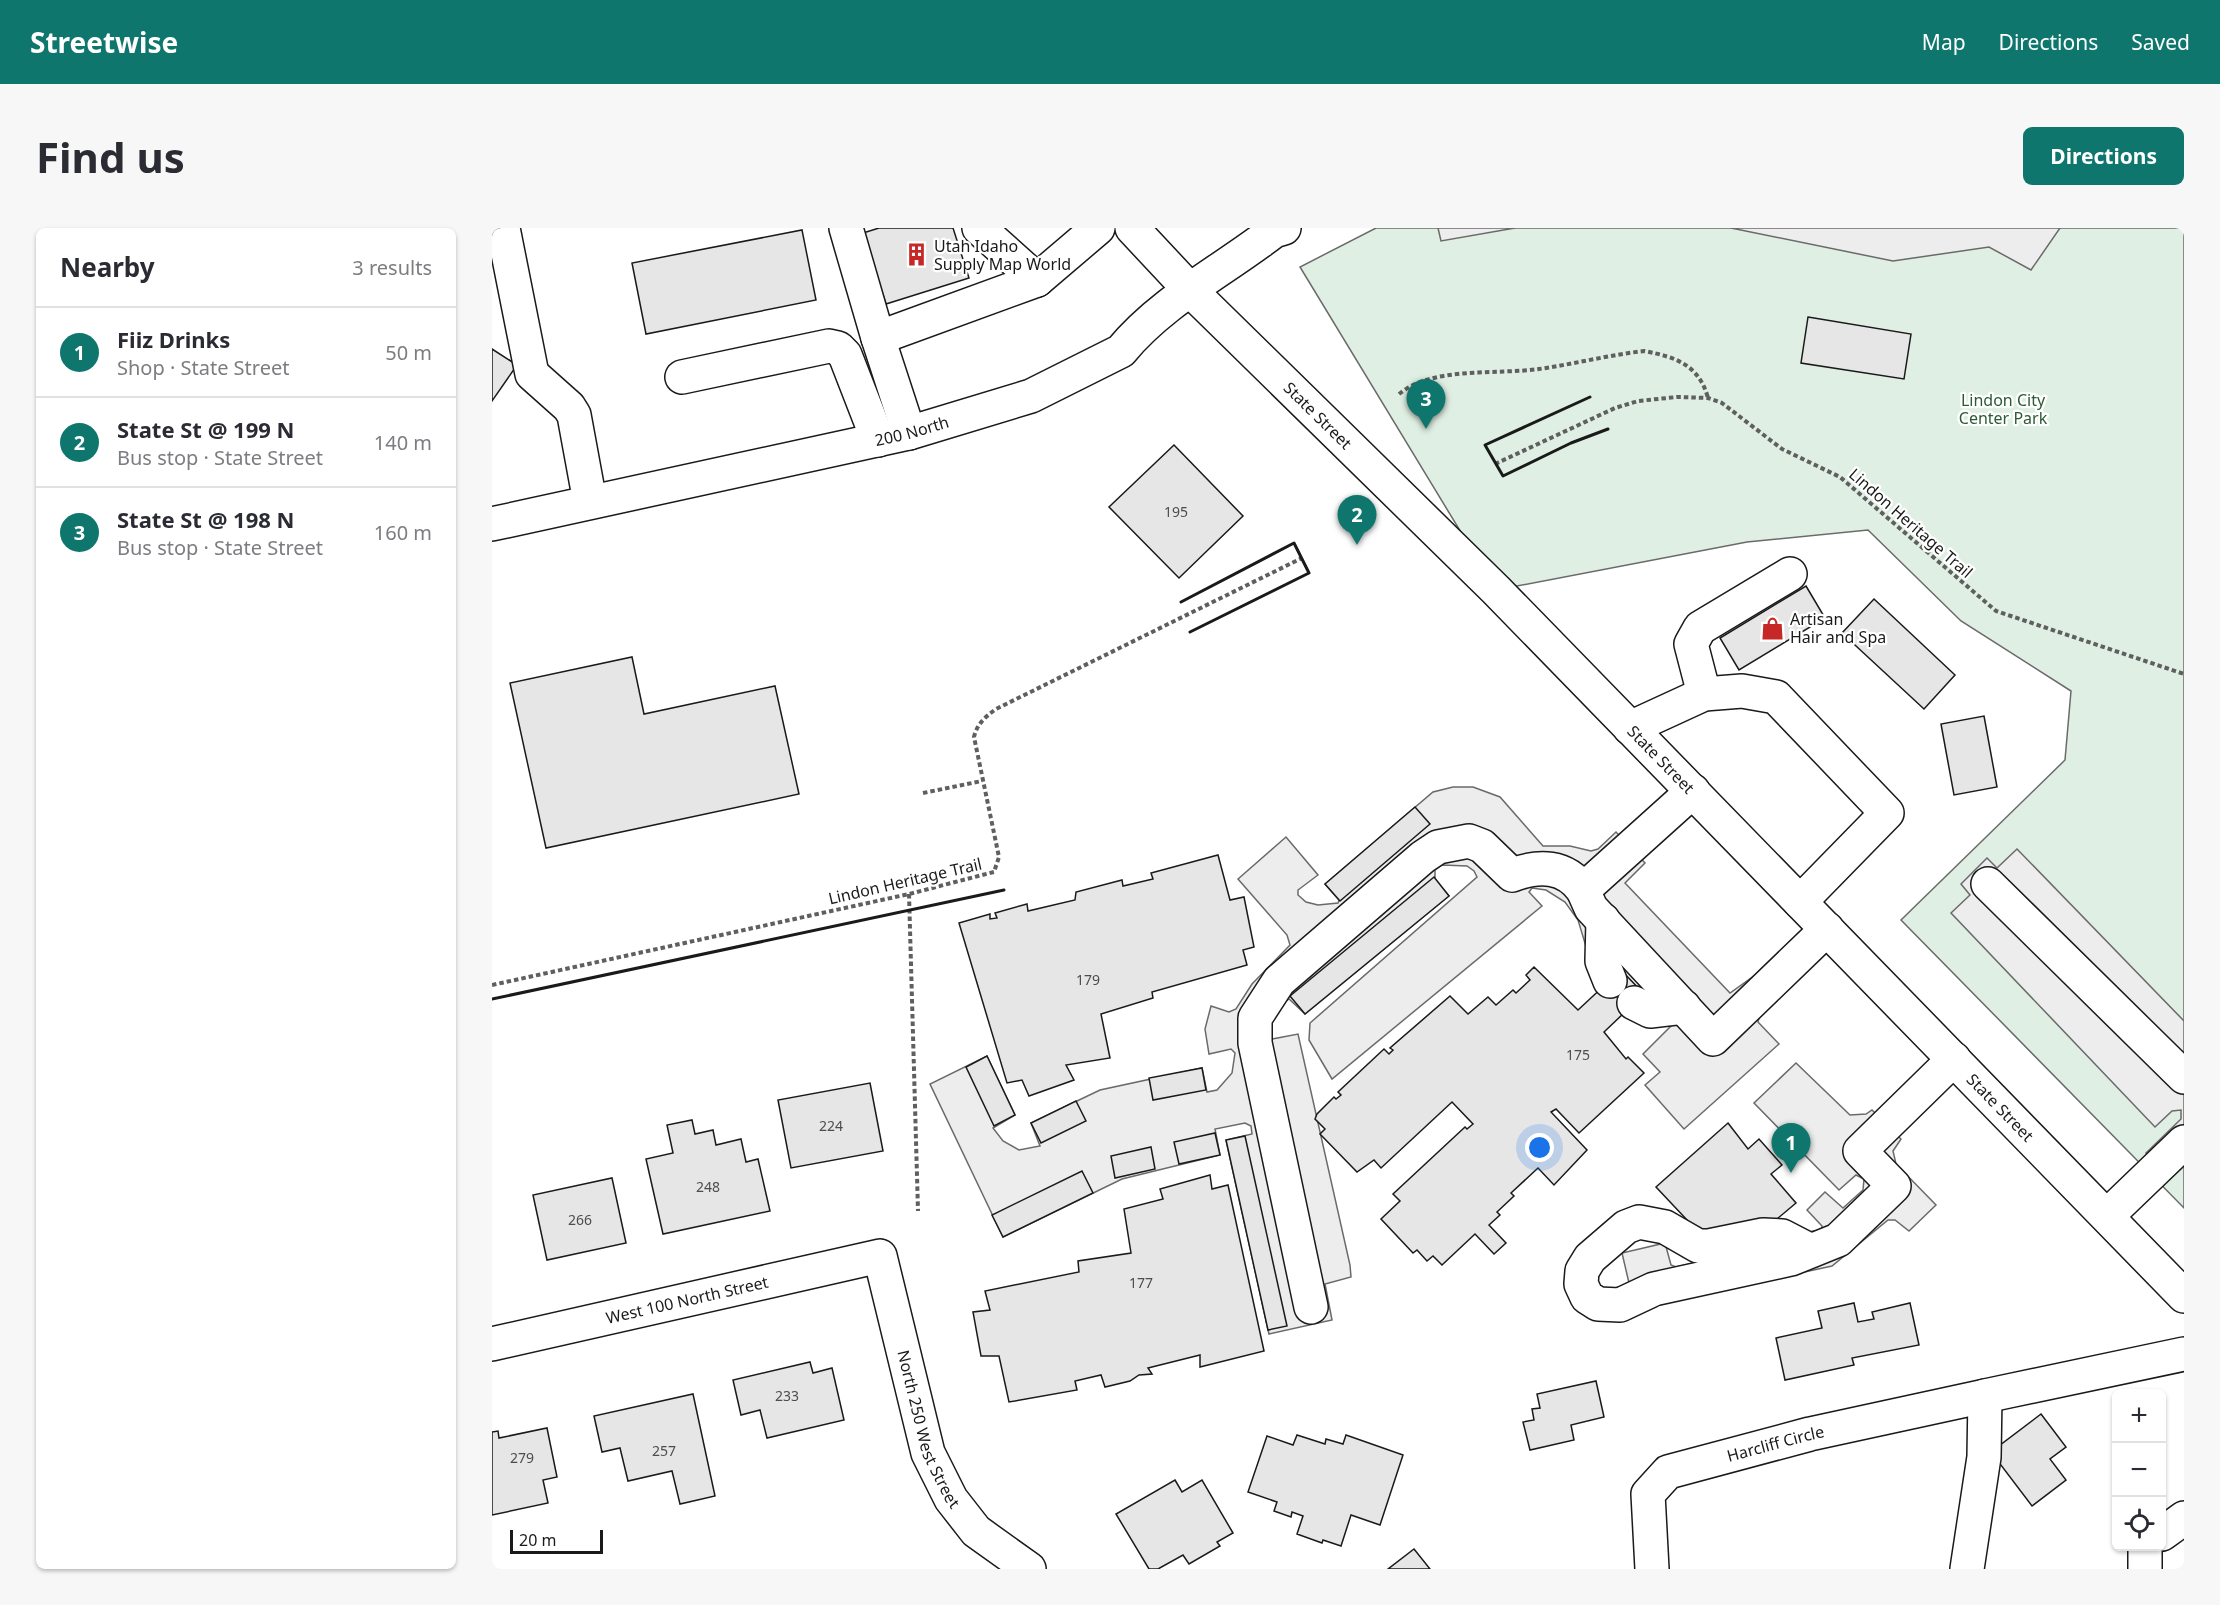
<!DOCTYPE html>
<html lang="en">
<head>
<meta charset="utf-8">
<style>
  :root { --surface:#fff; --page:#f7f7f7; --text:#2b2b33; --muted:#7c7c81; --line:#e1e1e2; --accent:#0f766e }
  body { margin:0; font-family:"Noto Sans",sans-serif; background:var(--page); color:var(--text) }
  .controls { position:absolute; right:18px; bottom:18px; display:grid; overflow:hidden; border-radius:9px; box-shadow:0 2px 4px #0004 }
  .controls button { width:54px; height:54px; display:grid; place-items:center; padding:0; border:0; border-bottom:2px solid var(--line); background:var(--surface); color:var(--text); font:30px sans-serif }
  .scale { position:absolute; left:18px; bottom:15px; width:93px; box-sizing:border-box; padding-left:6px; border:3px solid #1a1a1a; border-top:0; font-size:16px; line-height:21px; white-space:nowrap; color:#1a1a1a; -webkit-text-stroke:4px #fff; paint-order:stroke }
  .you { position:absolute; left:1048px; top:920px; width:21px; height:21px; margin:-15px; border:4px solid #fff; border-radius:50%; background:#1a73e8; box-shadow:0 0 0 9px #1a73e833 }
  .badge { display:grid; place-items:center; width:39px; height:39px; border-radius:50%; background:var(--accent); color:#fff; font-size:20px; font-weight:700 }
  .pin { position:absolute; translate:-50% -50px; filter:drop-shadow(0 2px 3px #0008) }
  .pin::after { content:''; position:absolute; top:32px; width:21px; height:18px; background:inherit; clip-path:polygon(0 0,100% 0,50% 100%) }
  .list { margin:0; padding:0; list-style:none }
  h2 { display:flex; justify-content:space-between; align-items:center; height:78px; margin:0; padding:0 24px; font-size:26px }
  h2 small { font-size:20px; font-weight:400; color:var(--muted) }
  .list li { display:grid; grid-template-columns:39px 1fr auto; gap:18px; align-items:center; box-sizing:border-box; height:90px; padding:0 24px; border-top:2px solid var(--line) }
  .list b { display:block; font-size:22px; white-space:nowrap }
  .list p { margin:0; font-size:20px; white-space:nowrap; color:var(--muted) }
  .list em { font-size:20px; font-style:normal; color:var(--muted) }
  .icon { flex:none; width:33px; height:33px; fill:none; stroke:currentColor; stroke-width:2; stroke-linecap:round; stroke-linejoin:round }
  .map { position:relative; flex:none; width:1692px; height:1341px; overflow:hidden; border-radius:9px }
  header { display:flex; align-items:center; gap:36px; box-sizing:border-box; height:84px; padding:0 30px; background:var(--accent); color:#fff }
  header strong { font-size:28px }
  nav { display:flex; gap:33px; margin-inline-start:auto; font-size:21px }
  .intro { display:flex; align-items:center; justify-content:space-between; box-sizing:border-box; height:144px; padding:0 36px }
  h1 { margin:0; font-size:42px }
  .button { padding:15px 27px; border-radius:9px; background:var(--accent); color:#fff; font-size:21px; font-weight:700 }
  main { display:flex; gap:36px; padding:0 36px }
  aside { flex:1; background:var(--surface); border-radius:9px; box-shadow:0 2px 4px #0004 }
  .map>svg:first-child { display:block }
  .green { fill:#e0efe3; stroke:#6a6a6a; stroke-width:1.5 }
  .parking { fill:#ededed; stroke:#6a6a6a; stroke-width:1.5 }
  .building { fill:#e6e6e6; stroke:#1a1a1a; stroke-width:1.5 }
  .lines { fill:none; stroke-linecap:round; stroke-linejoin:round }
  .minor-casing { stroke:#1a1a1a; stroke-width:36 }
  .major-casing { stroke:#1a1a1a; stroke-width:36 }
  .path { stroke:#5f5f5f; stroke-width:4; stroke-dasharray:4.5 3; stroke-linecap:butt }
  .minor { stroke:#fff; stroke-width:33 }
  .major { stroke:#fff; stroke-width:33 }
  .wall { stroke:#1a1a1a; stroke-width:3 }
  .labels { text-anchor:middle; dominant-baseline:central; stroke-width:4.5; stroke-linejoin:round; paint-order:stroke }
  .number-label { font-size:14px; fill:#4d4d4d }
  .poi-label { font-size:16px; fill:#1a1a1a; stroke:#fff; text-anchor:start }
  .park-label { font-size:16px; fill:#2b5a34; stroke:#fff }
  .street-label { font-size:16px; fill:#1a1a1a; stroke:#fff }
</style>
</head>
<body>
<header>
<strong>Streetwise</strong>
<nav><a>Map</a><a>Directions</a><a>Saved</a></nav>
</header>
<div class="intro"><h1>Find us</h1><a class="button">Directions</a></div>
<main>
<aside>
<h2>Nearby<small>3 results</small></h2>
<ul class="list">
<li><span class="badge">1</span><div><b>Fiiz Drinks</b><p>Shop · State Street</p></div><em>50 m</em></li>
<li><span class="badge">2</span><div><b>State St @ 199 N</b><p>Bus stop · State Street</p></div><em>140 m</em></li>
<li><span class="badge">3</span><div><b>State St @ 198 N</b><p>Bus stop · State Street</p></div><em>160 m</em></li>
</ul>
</aside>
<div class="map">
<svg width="1692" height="1341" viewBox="0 0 1692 1341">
  <rect width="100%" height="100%" fill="#fff"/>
  <polygon class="green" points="884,0 1692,0 1692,980 1409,692 1573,532 1579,463 1469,393 1376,302 1255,314 1004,362 808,39"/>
  <g class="parking">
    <polygon points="946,0 1023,0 949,13"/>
    <polygon points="1239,0 1568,0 1539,42 1497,19 1401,33"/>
    <polygon points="961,559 981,559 1008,569 1051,618 1078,618 1099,623 1106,621 1124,604 1153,635 1133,655 1238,765 1262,748 1285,773 1267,790 1266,794 1287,816 1192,901 1153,857 1168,844 1151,826 1180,797 1130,743 1096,725 1086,692 1073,674 1054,662 1040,660 1037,664 1050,678 840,851 817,812 818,795 985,649 982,643 975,638 950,637 943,642 943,652 957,668 813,786 797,771 790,776 779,791 780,811 806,806 858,1037 859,1049 833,1056 840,1092 777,1106 734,912 760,906 759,898 753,895 723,901 728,927 630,951 511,1009 438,856 495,828 523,887 501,900 511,913 527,922 548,918 539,895 608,862 710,840 715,864 725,862 740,845 743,825 739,821 717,826 713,801 719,778 737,784 744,781 760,756 798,717 795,707 746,651 794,609 826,647 806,662 806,667 814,674 826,677 846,675 847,672 833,656 941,564"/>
    <polygon points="1525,621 1692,793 1692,938 1678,951 1654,925 1689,891 1689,882 1680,883 1663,899 1459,685 1478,667 1469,656 1495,630 1505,640"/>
    <polygon points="1304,835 1358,887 1374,886 1380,882 1409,911 1401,923 1404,936 1444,977 1417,1003 1403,992 1396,992 1340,1038 1130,1084 1137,1055 1130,1025 1173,1015 1179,1037 1184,1039 1275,1019 1321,1003 1330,1003 1330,998 1315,982 1333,964 1351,980 1371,962 1372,951 1364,947 1347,962 1262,875"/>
  </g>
  <g class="building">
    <polygon points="387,0 461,0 477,50 394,76 371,5"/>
    <polygon points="310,2 324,72 154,106 140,35"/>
    <polygon points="1316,89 1419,106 1412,151 1309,135"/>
    <polygon points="0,121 25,137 0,173"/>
    <polygon points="682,217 751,288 687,350 617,279"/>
    <polygon points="1314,358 1333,390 1247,442 1228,410"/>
    <polygon points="1382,371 1463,447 1432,481 1350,405"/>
    <polygon points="140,429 152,486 283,458 307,566 54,620 18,455"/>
    <polygon points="1492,488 1505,559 1462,567 1449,496"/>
    <polygon points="923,579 938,596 848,673 833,656"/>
    <polygon points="726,627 738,672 752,669 762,719 751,722 755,737 660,764 661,770 609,786 618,830 574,837 582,852 537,868 530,852 515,855 467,695 498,686 498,691 505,690 503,685 535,676 536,683 583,672 584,664 630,652 631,658 661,651 659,645"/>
    <polygon points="942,649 957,668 813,786 798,768"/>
    <polygon points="1042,739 1086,782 1129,742 1152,766 1112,804 1134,831 1136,829 1152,845 1087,905 1064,881 1059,884 1095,922 1062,957 1046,940 1019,965 1022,968 1005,984 1008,987 997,997 1014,1015 1002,1026 983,1006 950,1037 941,1028 935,1033 925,1022 921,1025 889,991 908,973 901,966 973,899 975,901 981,896 960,874 889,940 882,932 865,944 828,906 833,901 823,891 825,886 842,869 844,871 849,867 846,864 892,821 897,826 901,822 898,820 958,768 976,786 996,769 1004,777 1021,762 1024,765 1038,752 1034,747"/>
    <polygon points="495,828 523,887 502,898 474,839"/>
    <polygon points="710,840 714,862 661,872 657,850"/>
    <polygon points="378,855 391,923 299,940 286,872"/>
    <polygon points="584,873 594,893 549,915 539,895"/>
    <polygon points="200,892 203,906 221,902 224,917 249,911 254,934 266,931 278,983 171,1006 154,931 181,925 175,897"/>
    <polygon points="1236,895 1256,921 1267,911 1290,937 1279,946 1304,975 1279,996 1212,1010 1164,959"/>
    <polygon points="723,905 728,927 687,936 682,914"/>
    <polygon points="753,908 795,1098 776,1102 734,912"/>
    <polygon points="659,919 663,941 623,950 619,928"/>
    <polygon points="590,943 601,965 511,1009 500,987"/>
    <polygon points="718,947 720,961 736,957 772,1123 708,1139 708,1127 656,1140 660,1146 647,1147 638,1153 613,1159 609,1147 583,1153 585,1162 517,1174 507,1128 489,1128 481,1084 498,1082 493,1063 587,1044 586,1033 639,1025 632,981 671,971 668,961"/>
    <polygon points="120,950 134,1015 55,1032 41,967"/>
    <polygon points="1362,1075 1366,1094 1382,1091 1380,1084 1418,1075 1427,1117 1360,1130 1362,1137 1293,1152 1284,1110 1330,1100 1326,1083"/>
    <polygon points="318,1134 321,1145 340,1140 352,1192 275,1210 268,1182 249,1187 241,1152"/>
    <polygon points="1104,1153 1112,1189 1079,1197 1082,1212 1038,1222 1031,1194 1042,1192 1040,1181 1048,1180 1045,1166"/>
    <polygon points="201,1166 223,1268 188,1276 180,1243 136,1253 128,1220 110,1224 102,1188"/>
    <polygon points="1549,1186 1574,1219 1558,1231 1574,1252 1540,1278 1499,1224"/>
    <polygon points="55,1200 65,1249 51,1252 56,1275 0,1287 0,1204 6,1203 7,1210"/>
    <polygon points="805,1207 833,1216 834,1211 851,1216 854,1207 911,1227 888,1297 859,1287 849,1318 831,1312 830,1315 805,1306 811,1288 800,1284 799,1289 782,1283 785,1274 756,1264 775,1208 801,1217"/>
    <polygon points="683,1252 690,1264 710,1252 741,1305 725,1314 728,1318 697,1336 691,1327 666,1341 657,1341 624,1286"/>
    <polygon points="922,1321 938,1341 896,1341"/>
  </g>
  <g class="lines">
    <defs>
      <g id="minor">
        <polyline points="11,0 40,146 77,179 82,187 98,274"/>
        <polyline points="354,0 386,110 545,52 606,0"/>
        <polyline points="487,0 545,52"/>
        <polyline points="386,110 417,205"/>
        <polyline points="190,149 337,118 346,120 353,127 386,212"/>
        <path id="s1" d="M0,296L417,205L539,168L629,123C670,73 732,42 782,3L792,0"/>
        <polyline points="1212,466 1199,416 1208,400 1298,346"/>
        <polyline points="1138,500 1212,466 1250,463 1284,469 1395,585 1308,674"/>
        <polyline points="1496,656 1692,849"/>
        <polyline points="1091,662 1099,680 1221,811 1335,701"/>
        <polyline points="1111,692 1110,733 1118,753"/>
        <polyline points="1142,775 1158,783 1192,779"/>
        <polyline points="1615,988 1692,914"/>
        <polyline points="1319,1023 1290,1008 1271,1007 1217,1018 1206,1018 1173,999 1147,994 1134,999 1098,1030 1090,1043 1089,1056 1095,1069 1106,1076 1128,1077 1162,1061 1299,1031 1346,1012 1402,958 1368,923 1462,831"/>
        <path d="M819,1079L763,815V790L787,753L931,629L946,619L977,613L990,618L1020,647C1047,637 1073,637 1091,662L1201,563"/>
        <path id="s2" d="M0,1116L388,1028L436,1225L459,1271L484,1303L537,1341"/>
        <polyline points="1493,1168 1692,1126"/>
        <polyline points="1670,1306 1692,1290"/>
        <polyline points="1653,1318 1653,1341"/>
        <path id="s3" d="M1160,1341L1156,1266L1176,1244L1318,1206L1493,1168L1492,1229L1475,1341"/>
      </g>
      <g id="major">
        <path id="s4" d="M640,0L698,62L1004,362L1692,1068"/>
      </g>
    </defs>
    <use href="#minor" class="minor-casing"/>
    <use href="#major" class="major-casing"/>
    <g class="path">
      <path d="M907,166C941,138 1004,147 1047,141C1082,136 1117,127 1152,123C1184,129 1207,137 1216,170"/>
      <polyline points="1003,236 1123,180 1146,173 1185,169 1216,170 1230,175 1290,221 1348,249 1504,383 1692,446"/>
      <polyline points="431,565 490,553"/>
      <polyline points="417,666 426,983"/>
      <path d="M0,757L417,666L502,644L507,629L482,509C485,496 493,489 504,481L810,330"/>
    </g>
    <use href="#minor" class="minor"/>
    <use href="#major" class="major"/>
    <g class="wall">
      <polyline points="1098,169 993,217 1011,248 1079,215 1116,201"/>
      <polyline points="689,374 802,315 817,345 698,404"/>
      <polyline points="0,771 512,662"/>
    </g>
  </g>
  <defs>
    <symbol id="building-bare" viewBox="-9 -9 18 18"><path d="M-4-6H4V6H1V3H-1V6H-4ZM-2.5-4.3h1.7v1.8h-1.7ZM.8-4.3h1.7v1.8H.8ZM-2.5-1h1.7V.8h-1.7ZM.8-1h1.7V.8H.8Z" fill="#c62828" stroke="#fff" stroke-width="2.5" paint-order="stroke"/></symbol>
    <symbol id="shop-bare" viewBox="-9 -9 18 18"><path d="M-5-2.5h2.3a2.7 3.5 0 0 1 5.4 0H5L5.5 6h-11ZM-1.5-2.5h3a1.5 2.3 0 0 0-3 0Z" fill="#c62828" stroke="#fff" stroke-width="2.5" paint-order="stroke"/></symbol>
  </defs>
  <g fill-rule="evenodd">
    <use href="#building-bare" x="408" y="10" width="33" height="33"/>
    <use href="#shop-bare" x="1264" y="384" width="33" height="33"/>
  </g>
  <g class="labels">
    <g class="number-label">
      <text x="684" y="283">195</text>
      <text x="596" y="751">179</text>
      <text x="1086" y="826">175</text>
      <text x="339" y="897">224</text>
      <text x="216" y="958">248</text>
      <text x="88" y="991">266</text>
      <text x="649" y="1054">177</text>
      <text x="295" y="1167">233</text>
      <text x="172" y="1222">257</text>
      <text x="30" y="1229">279</text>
    </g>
    <g class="poi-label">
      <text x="442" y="18">Utah Idaho<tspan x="442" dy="18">Supply Map World</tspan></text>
      <text x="1298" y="391">Artisan<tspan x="1298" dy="18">Hair and Spa</tspan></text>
    </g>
    <g class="park-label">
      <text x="1511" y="172">Lindon City<tspan x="1511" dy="18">Center Park</tspan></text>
    </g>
    <g class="street-label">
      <text stroke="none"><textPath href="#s4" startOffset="264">State Street</textPath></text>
      <text stroke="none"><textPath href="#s1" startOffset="430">200 North</textPath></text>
      <text transform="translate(1419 295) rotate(41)">Lindon Heritage Trail</text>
      <text stroke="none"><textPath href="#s4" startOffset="750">State Street</textPath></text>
      <text transform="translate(413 653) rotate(-13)">Lindon Heritage Trail</text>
      <text stroke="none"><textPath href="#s4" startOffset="1236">State Street</textPath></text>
      <text stroke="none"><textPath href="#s2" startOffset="200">West 100 North Street</textPath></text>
      <text stroke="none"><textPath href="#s2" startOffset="578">North 250 West Street</textPath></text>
      <text stroke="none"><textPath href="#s3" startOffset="216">Harcliff Circle</textPath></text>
    </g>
  </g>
</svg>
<div class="controls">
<button>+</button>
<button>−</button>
<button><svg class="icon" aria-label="locate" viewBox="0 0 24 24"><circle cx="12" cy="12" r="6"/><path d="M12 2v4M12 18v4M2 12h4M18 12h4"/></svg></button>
</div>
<div class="scale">20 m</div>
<div class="you"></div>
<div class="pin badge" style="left:1299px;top:945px">1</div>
<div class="pin badge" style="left:865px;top:317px">2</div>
<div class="pin badge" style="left:934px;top:201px">3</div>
</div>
</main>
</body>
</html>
